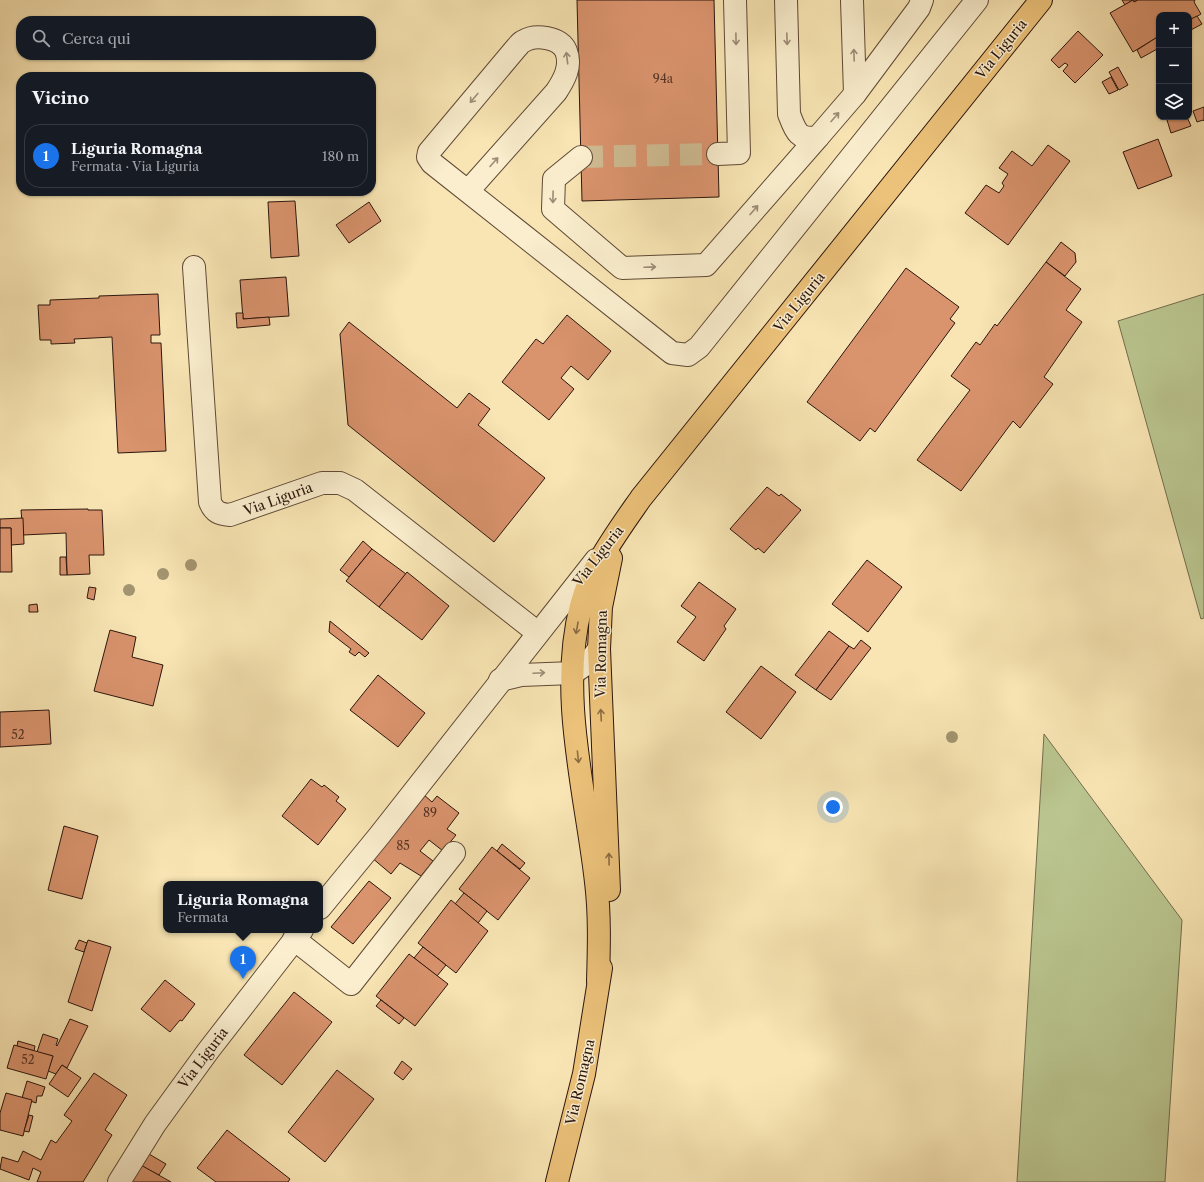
<!DOCTYPE html>
<html lang="it">
<head>
<meta charset="utf-8">
<style>
  :root { --surface:#171b24; --page:#242831; --text:#f1f3f6; --muted:#9ea1a6; --line:#363941; --accent:#1a73e8 }
  body { margin:0; font-family:"Libre Caslon Text",serif; background:var(--page); color:var(--text) }
  .controls { position:absolute; right:12px; top:12px; display:grid; overflow:hidden; border-radius:8px; box-shadow:0 1px 3px #0004 }
  .controls button { width:36px; height:36px; display:grid; place-items:center; padding:0; border:0; border-bottom:1px solid var(--line); background:var(--surface); color:var(--text); font:20px sans-serif }
  .you { position:absolute; left:833px; top:807px; width:14px; height:14px; margin:-10px; border:3px solid #fff; border-radius:50%; background:#1a73e8; box-shadow:0 0 0 6px #1a73e833 }
  .badge { display:grid; place-items:center; width:26px; height:26px; border-radius:50%; background:var(--accent); color:#fff; font-size:13px; font-weight:700 }
  .pin { position:absolute; translate:-50% -33px; filter:drop-shadow(0 1px 2px #0008) }
  .pin::after { content:''; position:absolute; top:21px; width:14px; height:12px; background:inherit; clip-path:polygon(0 0,100% 0,50% 100%) }
  .popup { position:absolute; left:163px; top:881px; width:160px; height:52px; box-sizing:border-box; display:grid; place-content:center; border-radius:8px; background:var(--surface); filter:drop-shadow(0 1px 3px #0005); font-size:13px; white-space:nowrap; color:var(--muted) }
  .popup b { font-size:15px; color:var(--text) }
  .popup::after { content:''; position:absolute; left:50%; top:100%; margin-left:-8px; border:8px solid transparent; border-top-color:var(--surface) }
  .list { margin:0; padding:0; list-style:none }
  h2 { display:flex; justify-content:space-between; align-items:center; height:52px; margin:0; padding:0 16px; font-size:17px }
  h2 small { font-size:13px; font-weight:400; color:var(--muted) }
  .list li { display:grid; grid-template-columns:26px 1fr auto; gap:12px; align-items:center; box-sizing:border-box; height:64px; margin:0 8px 8px; padding:0 8px; border:1px solid var(--line); border-radius:16px }
  .list b { display:block; font-size:15px; white-space:nowrap }
  .list p { margin:0; font-size:13px; white-space:nowrap; color:var(--muted) }
  .list em { font-size:13px; font-style:normal; color:var(--muted) }
  .icon { flex:none; width:22px; height:22px; fill:none; stroke:currentColor; stroke-width:2; stroke-linecap:round; stroke-linejoin:round }
  .map { position:relative; flex:none; width:1204px; height:1182px; overflow:hidden }
  .search { position:absolute; background:var(--surface); box-shadow:0 1px 3px #0004; left:16px; top:16px; width:360px; height:44px; display:flex; align-items:center; gap:10px; box-sizing:border-box; padding:0 14px; border-radius:16px; color:var(--muted); font-size:15px }
  .panel { position:absolute; background:var(--surface); box-shadow:0 1px 3px #0004; left:16px; top:72px; width:360px; height:124px; border-radius:16px }
  .map>svg:first-child { display:block }
  .green { fill:#bac58f; stroke:#736d4e }
  .building { fill:#d9936d; stroke:#2c150d }
  .lines { fill:none; stroke-linecap:round; stroke-linejoin:round }
  .minor-tunnel { stroke:#cfbb92; stroke-width:22; stroke-dasharray:22 11; stroke-linecap:butt }
  .minor-casing { stroke:#5f4936; stroke-width:24 }
  .major-casing { stroke:#2c150d; stroke-width:24 }
  .minor { stroke:#faeece; stroke-width:22 }
  .major { stroke:#ecc27a; stroke-width:22 }
  .tree { fill:#a39570 }
  .oneway { stroke:#9d8c77 }
  .oneway2 { stroke:#8c6c44 }
  .labels { text-anchor:middle; dominant-baseline:central; stroke-width:3; stroke-linejoin:round; paint-order:stroke }
  .number-label { font-size:12px; fill:#573425 }
  .street-label { font-size:14px; fill:#2c150d; stroke:#faeece }
</style>
</head>
<body>
<div class="map">
<svg width="1204" height="1182" viewBox="0 0 1204 1182">
  <rect width="100%" height="100%" fill="#f8e5b3"/>
  <filter id="stains"><feTurbulence type="fractalNoise" baseFrequency=".005" numOctaves="4"/><feColorMatrix values="0 0 0 0 .2 0 0 0 0 .09 0 0 0 0 .02 0 0 0 .5 -.17"/></filter>
  <radialGradient id="worn" r=".72"><stop offset=".6" stop-color="#630" stop-opacity="0"/><stop offset="1" stop-color="#630" stop-opacity=".3"/></radialGradient>
  <g class="green">
    <polygon points="1204,294 1204,618 1201,619 1118,321"/>
    <polygon points="1044,734 1182,920 1165,1182 1017,1182"/>
  </g>
  <g class="building">
    <polygon points="577,0 714,0 719,197 582,201"/>
    <polygon points="1122,0 1138,0 1134,2 1133,0 1125,5"/>
    <polygon points="1133,0 1134,2 1138,0 1195,0 1194,2 1201,14 1189,21 1189,15 1159,15 1159,36 1133,52 1110,13"/>
    <polygon points="1197,16 1202,24 1189,31 1189,20"/>
    <polygon points="1078,31 1103,55 1075,83 1063,71 1068,65 1065,63 1059,68 1051,60"/>
    <polygon points="1159,36 1159,48 1141,58 1137,50"/>
    <polygon points="1118,67 1128,85 1119,90 1109,72"/>
    <polygon points="1111,77 1118,90 1109,94 1102,82"/>
    <polygon points="1204,107 1204,121 1203,120 1197,122 1193,111"/>
    <polygon points="1176,117 1187,117 1191,126 1171,133 1167,120"/>
    <polygon points="1158,139 1172,176 1138,189 1123,152"/>
    <polygon points="1048,145 1070,161 1008,245 965,213 986,185 999,193 1004,186 1002,183 1008,174 999,168 1012,151 1032,166"/>
    <polygon points="295,201 299,256 271,258 268,202"/>
    <polygon points="369,202 381,221 349,243 336,225"/>
    <polygon points="1061,242 1075,253 1076,262 1065,276 1046,262"/>
    <polygon points="1046,262 1081,289 1066,310 1082,322 1044,377 1053,384 1020,428 1013,421 961,491 917,460 970,390 951,376 976,342 980,345 995,324 997,326"/>
    <polygon points="906,268 959,307 950,319 955,323 875,432 870,428 860,441 807,402"/>
    <polygon points="286,277 289,316 243,319 240,280"/>
    <polygon points="158,294 160,335 151,335 151,343 161,343 166,451 118,453 112,337 74,339 75,343 51,344 51,340 40,340 38,305 50,305 50,300 99,298 99,296"/>
    <polygon points="236,313 243,313 243,319 269,317 270,325 237,328"/>
    <polygon points="567,315 611,351 588,380 571,366 561,378 574,389 549,420 502,382 536,339 543,344"/>
    <polygon points="349,322 457,408 469,393 490,409 478,425 545,478 494,542 348,425 340,334"/>
    <polygon points="767,487 779,496 781,494 801,510 764,553 758,548 756,550 730,529"/>
    <polygon points="88,509 88,510 102,510 104,555 89,555 90,574 67,575 66,533 23,535 21,510"/>
    <polygon points="23,518 24,544 11,545 11,528 0,528 0,519"/>
    <polygon points="0,528 11,528 12,572 0,572"/>
    <polygon points="363,541 372,549 349,577 340,570"/>
    <polygon points="372,549 406,574 379,607 346,581"/>
    <polygon points="60,557 66,557 67,575 60,575"/>
    <polygon points="867,560 902,587 868,632 832,604"/>
    <polygon points="407,572 449,606 422,640 379,607"/>
    <polygon points="699,582 736,609 724,626 726,629 704,661 677,642 696,617 681,606"/>
    <polygon points="89,587 96,588 94,600 87,598"/>
    <polygon points="37,604 38,612 29,612 29,605"/>
    <polygon points="330,621 369,653 365,657 359,652 355,656 349,652 351,649 329,632"/>
    <polygon points="110,630 136,637 132,657 163,665 153,706 94,691"/>
    <polygon points="829,631 849,646 816,690 795,675"/>
    <polygon points="861,640 871,648 831,700 816,690 849,646 854,649"/>
    <polygon points="761,666 796,692 761,739 726,712"/>
    <polygon points="378,675 425,713 398,747 350,710"/>
    <polygon points="49,710 51,744 0,747 0,712"/>
    <polygon points="311,779 322,787 324,785 339,797 336,801 346,809 318,845 282,816"/>
    <polygon points="423,794 432,802 437,796 459,813 447,829 456,835 443,851 429,840 420,851 433,861 421,876 400,863 391,874 371,857"/>
    <polygon points="64,826 98,836 82,899 48,890"/>
    <polygon points="502,844 525,863 520,869 497,851"/>
    <polygon points="492,847 530,878 498,920 459,889"/>
    <polygon points="369,881 391,898 353,944 331,927"/>
    <polygon points="464,893 487,911 478,923 455,904"/>
    <polygon points="451,900 488,931 456,973 418,943"/>
    <polygon points="79,940 87,943 84,952 75,949"/>
    <polygon points="88,940 111,947 92,1011 68,1002"/>
    <polygon points="423,947 446,965 437,976 414,958"/>
    <polygon points="409,954 448,984 415,1026 376,996"/>
    <polygon points="165,980 195,1004 182,1021 180,1020 170,1032 141,1009"/>
    <polygon points="294,992 332,1022 282,1085 244,1055"/>
    <polygon points="381,1000 404,1018 399,1024 376,1006"/>
    <polygon points="70,1019 88,1026 67,1068 62,1065 56,1074 48,1071 53,1056 37,1052 43,1034 58,1039 56,1045 57,1046"/>
    <polygon points="18,1041 35,1046 34,1051 17,1046"/>
    <polygon points="14,1045 53,1056 46,1079 7,1068"/>
    <polygon points="402,1061 412,1069 403,1080 394,1073"/>
    <polygon points="62,1065 81,1078 68,1097 49,1084"/>
    <polygon points="337,1070 374,1099 325,1162 288,1132"/>
    <polygon points="94,1073 127,1095 105,1130 112,1135 83,1182 37,1182 41,1172 33,1168 29,1180 0,1169 2,1157 18,1162 23,1151 41,1160 51,1140 56,1143 72,1121 64,1115"/>
    <polygon points="27,1081 45,1087 42,1096 37,1096 36,1103 22,1098"/>
    <polygon points="6,1093 32,1100 23,1136 0,1130 0,1113"/>
    <polygon points="29,1115 33,1116 29,1132 24,1131"/>
    <polygon points="227,1130 290,1179 288,1182 216,1182 197,1168"/>
    <polygon points="149,1154 166,1164 159,1175 142,1166"/>
    <polygon points="139,1164 171,1182 128,1182"/>
  </g>
  <g class="lines">
    <polyline class="minor-tunnel" points="581,157 718,154"/>
    <defs>
      <g id="minor">
        <path d="M786,0L789,114C795,130 798,141 818,137L855,94L919,8L922,0"/>
        <polyline points="852,0 855,94"/>
        <polyline points="718,154 739,153 735,0"/>
        <polyline points="581,157 554,179 553,209 622,268 706,265 818,137"/>
        <path d="M468,191L556,92C564,80 572,66 566,51C560,37 535,34 524,41C521,42 519,45 517,47L429,152L428,157L432,163L672,353L688,355L699,347L977,0"/>
        <path d="M194,267L210,502C214,512 219,514 230,515L322,483H340L355,490L538,633"/>
        <polyline points="500,680 521,675 573,673 589,662 599,649"/>
        <polyline points="320,908 379,836 596,560"/>
        <polyline points="294,939 351,984 454,853"/>
        <polyline points="119,1182 155,1124 208,1051 302,930"/>
      </g>
      <g id="major">
        <polyline points="609,890 599,649 601,607 611,558"/>
        <path d="M598,981C599,948 600,915 596,882C586,793 558,695 581,606C591,567 618,531 641,498L1041,0"/>
        <polyline points="557,1182 584,1074 601,968"/>
      </g>
    </defs>
    <use href="#minor" class="minor-casing"/>
    <use href="#major" class="major-casing"/>
    <use href="#minor" class="minor"/>
    <use href="#major" class="major"/>
  </g>
  <g class="tree">
    <circle cx="191" cy="565" r="6"/>
    <circle cx="163" cy="574" r="6"/>
    <circle cx="129" cy="590" r="6"/>
    <circle cx="952" cy="737" r="6"/>
  </g>
  <defs><path id="oneway-shaft" d="M-6 0H5M1.5-3L5.5 0L1.5 3" fill="none" stroke-width="1.6" stroke-linecap="round" stroke-linejoin="round"/></defs>
  <g class="oneway">
    <use href="#oneway-shaft" transform="translate(736 39) rotate(89)"/>
    <use href="#oneway-shaft" transform="translate(787 39) rotate(88)"/>
    <use href="#oneway-shaft" transform="translate(854 55) rotate(-92)"/>
    <use href="#oneway-shaft" transform="translate(567 58) rotate(-97)"/>
    <use href="#oneway-shaft" transform="translate(474 98) rotate(130)"/>
    <use href="#oneway-shaft" transform="translate(835 117) rotate(-49)"/>
    <use href="#oneway-shaft" transform="translate(494 162) rotate(-48)"/>
    <use href="#oneway-shaft" transform="translate(553 197) rotate(91)"/>
    <use href="#oneway-shaft" transform="translate(754 210) rotate(-49)"/>
    <use href="#oneway-shaft" transform="translate(650 267) rotate(-2)"/>
    <use href="#oneway-shaft" transform="translate(539 673) rotate(-3)"/>
  </g>
  <g class="oneway2">
    <use href="#oneway-shaft" transform="translate(577 628) rotate(100)"/>
    <use href="#oneway-shaft" transform="translate(601 715) rotate(-93)"/>
    <use href="#oneway-shaft" transform="translate(578 757) rotate(84)"/>
    <use href="#oneway-shaft" transform="translate(609 859) rotate(-91)"/>
  </g>
  <g class="labels">
    <g class="number-label">
      <text x="663" y="78">94a</text>
      <text x="18" y="734">52</text>
      <text x="430" y="812">89</text>
      <text x="403" y="845">85</text>
      <text x="28" y="1059">52</text>
    </g>
    <g class="street-label">
      <text transform="translate(1001 49) rotate(-51)">Via Liguria</text>
      <text transform="translate(799 302) rotate(-51)">Via Liguria</text>
      <text transform="translate(278 499) rotate(-20)">Via Liguria</text>
      <text transform="translate(598 556) rotate(-52)">Via Liguria</text>
      <text transform="translate(601 654) rotate(-89)">Via Romagna</text>
      <text transform="translate(203 1058) rotate(-53)">Via Liguria</text>
      <text transform="translate(580 1082) rotate(-77)">Via Romagna</text>
    </g>
  </g>
  <rect width="100%" height="100%" filter="url(#stains)"/>
  <rect width="100%" height="100%" fill="url(#worn)"/>
</svg>
<div class="controls">
<button>+</button>
<button>−</button>
<button><svg class="icon" aria-label="layers" viewBox="0 0 24 24"><path d="M12 4l9 5-9 5-9-5zM3 14l9 5 9-5"/></svg></button>
</div>
<div class="you"></div>
<div class="pin badge" style="left:243px;top:979px">1</div>
<div class="popup"><b>Liguria Romagna</b>Fermata</div>
<div class="search"><svg class="icon" aria-label="search" viewBox="0 0 24 24"><circle cx="10" cy="10" r="6"/><path d="M15 15l6 6"/></svg>Cerca qui</div>
<section class="panel">
<h2>Vicino<small></small></h2>
<ul class="list">
<li><span class="badge">1</span><div><b>Liguria Romagna</b><p>Fermata · Via Liguria</p></div><em>180 m</em></li>
</ul>
</section>
</div>
</body>
</html>
